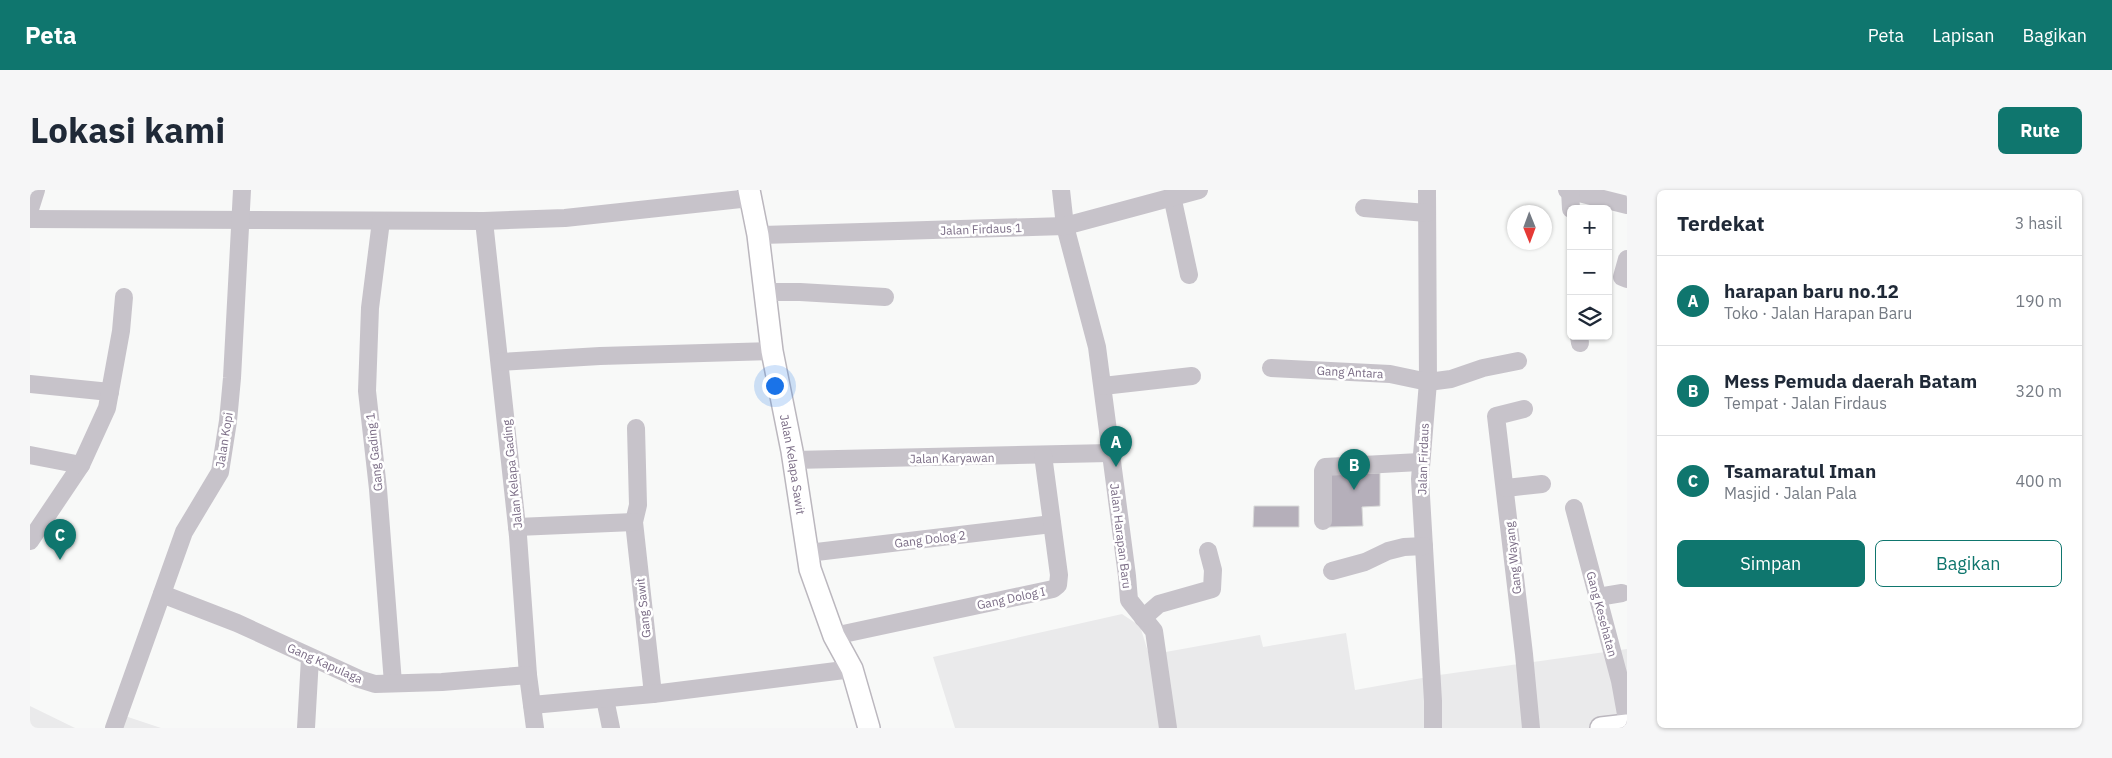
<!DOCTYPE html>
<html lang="id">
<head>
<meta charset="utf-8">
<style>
  :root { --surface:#fff; --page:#f6f6f7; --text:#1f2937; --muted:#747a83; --line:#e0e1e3; --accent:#0f766e }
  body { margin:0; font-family:"IBM Plex Sans",sans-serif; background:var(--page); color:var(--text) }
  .controls { position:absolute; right:15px; top:15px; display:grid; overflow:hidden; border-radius:8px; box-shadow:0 1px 4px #0004 }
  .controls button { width:45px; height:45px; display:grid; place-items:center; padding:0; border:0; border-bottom:1px solid var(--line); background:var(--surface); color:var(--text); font:25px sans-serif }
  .compass { position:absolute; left:1477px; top:15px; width:45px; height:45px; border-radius:50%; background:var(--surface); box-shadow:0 1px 4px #0004; rotate:179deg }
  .you { position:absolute; left:744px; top:195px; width:18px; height:18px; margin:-12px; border:4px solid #fff; border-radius:50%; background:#1a73e8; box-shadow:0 0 0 8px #1a73e833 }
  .badge { display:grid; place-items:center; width:32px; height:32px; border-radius:50%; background:var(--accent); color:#fff; font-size:16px; font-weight:700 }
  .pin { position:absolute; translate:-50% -41px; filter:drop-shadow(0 1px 2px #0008) }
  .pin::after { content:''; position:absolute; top:26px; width:18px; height:15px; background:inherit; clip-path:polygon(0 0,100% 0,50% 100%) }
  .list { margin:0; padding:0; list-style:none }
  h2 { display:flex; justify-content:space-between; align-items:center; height:65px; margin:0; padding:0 20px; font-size:21px }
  h2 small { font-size:16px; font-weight:400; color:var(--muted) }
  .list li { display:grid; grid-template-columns:32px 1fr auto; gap:15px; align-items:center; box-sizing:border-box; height:90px; padding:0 20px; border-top:1px solid var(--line) }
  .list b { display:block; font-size:19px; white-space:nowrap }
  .list p { margin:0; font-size:16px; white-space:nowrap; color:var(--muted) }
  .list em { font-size:16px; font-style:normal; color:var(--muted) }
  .actions { display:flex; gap:10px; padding:15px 20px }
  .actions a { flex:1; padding:11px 0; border:1px solid var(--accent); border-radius:8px; text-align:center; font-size:18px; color:var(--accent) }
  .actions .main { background:var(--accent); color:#fff }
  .icon { flex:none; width:28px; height:28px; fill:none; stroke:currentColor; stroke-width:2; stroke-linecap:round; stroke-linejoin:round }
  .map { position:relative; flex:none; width:1597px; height:538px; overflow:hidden; border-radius:8px }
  header { display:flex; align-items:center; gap:30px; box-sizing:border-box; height:70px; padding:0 25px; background:var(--accent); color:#fff }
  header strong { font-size:24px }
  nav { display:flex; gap:28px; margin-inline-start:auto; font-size:18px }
  .intro { display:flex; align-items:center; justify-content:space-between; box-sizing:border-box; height:120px; padding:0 30px }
  h1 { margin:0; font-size:35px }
  .button { padding:12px 22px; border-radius:8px; background:var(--accent); color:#fff; font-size:18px; font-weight:700 }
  main { display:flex; gap:30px; padding:0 30px }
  aside { flex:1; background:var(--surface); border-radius:8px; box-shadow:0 1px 4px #0004 }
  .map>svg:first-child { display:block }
  .built { fill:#eaeaeb }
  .building { fill:#b5afba; stroke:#dadbda }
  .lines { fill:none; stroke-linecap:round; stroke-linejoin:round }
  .major-casing { stroke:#bbb7be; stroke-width:24 }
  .minor { stroke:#c7c3ca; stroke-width:18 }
  .major { stroke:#fff; stroke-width:21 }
  .labels { text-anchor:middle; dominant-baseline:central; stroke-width:5; stroke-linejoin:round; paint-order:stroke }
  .street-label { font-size:12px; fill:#7a6c85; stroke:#fff }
</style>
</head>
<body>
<header>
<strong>Peta</strong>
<nav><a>Peta</a><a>Lapisan</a><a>Bagikan</a></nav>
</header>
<div class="intro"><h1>Lokasi kami</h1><a class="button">Rute</a></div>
<main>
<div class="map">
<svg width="1597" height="538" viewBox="0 0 1597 538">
  <rect width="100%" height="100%" fill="#f8f9f8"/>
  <g class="built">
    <polygon points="1092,424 1110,436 1119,465 1230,445 1233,457 1316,443 1325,500 1409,485 1597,459 1597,538 925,538 903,467"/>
    <polygon points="0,516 45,538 0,538"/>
    <polygon points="92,525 131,538 82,538"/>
  </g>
  <g class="building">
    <polygon points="1350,283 1350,316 1332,317 1333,336 1299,337 1298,284"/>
    <polygon points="1224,316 1269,316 1269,337 1223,337"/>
  </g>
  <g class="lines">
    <defs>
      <g id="major">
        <path id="s1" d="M719,0L728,45L742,161L762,261L780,379L804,446L822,479L839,538"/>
        <polyline points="1571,538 1597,535"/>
      </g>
    </defs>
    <use href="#major" class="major-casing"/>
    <g class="minor">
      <polyline points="1031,0 1035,36 1067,157 1097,386 1099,410 1124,441 1138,538"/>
      <polyline points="1397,0 1398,192 1390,289 1403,511 1403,538"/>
      <polyline points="1537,0 1597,15"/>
      <polyline points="1540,0 1541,19"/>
      <polyline points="1142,6 1159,85"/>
      <polyline points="1334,18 1397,23"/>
      <polyline points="0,19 6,0"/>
      <polyline points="0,29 454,31 535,28 720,8"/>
      <polyline points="351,31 340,118 337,201 348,299 363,493"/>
      <polyline points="454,31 488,346 498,485 505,538"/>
      <polyline points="728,45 1035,36 1169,0"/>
      <polyline points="1597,69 1592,87 1597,89"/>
      <polyline points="735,102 770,102 855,107"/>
      <polyline points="1549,146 1550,153"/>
      <polyline points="470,172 570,166 742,161"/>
      <polyline points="1241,178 1360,184 1398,192 1421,189 1453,178 1488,171"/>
      <polyline points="0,194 80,202"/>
      <polyline points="1073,196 1162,186"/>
      <polyline points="1494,219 1466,226 1494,464 1501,538"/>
      <polyline points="606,238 608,315 604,332 623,504"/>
      <polyline points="0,265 51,275 0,351"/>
      <polyline points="763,270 1080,263"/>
      <polyline points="51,275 77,218 91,141 94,107"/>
      <polyline points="1476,298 1512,294"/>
      <polyline points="1544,318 1590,491 1597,530"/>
      <polyline points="1293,331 1293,281 1295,277 1390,272"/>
      <polyline points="487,337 604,332"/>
      <polyline points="778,363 1022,334"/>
      <polyline points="1302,381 1335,372 1358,361 1374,357 1394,356"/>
      <polyline points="132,404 207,433 329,489 345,494 412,492 498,485"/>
      <polyline points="1568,407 1592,403"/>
      <polyline points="1113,428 1129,414 1182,399 1183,380 1178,361"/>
      <polyline points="804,446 1023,399 1028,395 1029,385 1013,265"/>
      <polyline points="575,509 581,538"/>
      <polyline points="502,515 623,504 822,479"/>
      <polyline points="84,538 154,342 190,282 198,231 202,188 212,0"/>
      <polyline points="276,538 280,468"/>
    </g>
    <use href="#major" class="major"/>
  </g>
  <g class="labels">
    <g class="street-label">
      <text transform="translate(951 39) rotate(-2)">Jalan Firdaus 1</text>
      <text transform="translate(1320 182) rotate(3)">Gang Antara</text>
      <text transform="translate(194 250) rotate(-81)">Jalan Kopi</text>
      <text transform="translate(344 262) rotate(-96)">Gang Gading 1</text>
      <text transform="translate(922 268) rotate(-1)">Jalan Karyawan</text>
      <text transform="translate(1393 269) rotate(-88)">Jalan Firdaus</text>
      <text stroke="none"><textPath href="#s1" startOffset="278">Jalan Kelapa Sawit</textPath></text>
      <text transform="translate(482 284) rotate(-96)">Jalan Kelapa Gading</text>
      <text transform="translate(1091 346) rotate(83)">Jalan Harapan Baru</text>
      <text transform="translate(900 349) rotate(-7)">Gang Dolog 2</text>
      <text transform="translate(1483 368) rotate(-96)">Gang Wayang</text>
      <text transform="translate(981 408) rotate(-12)">Gang Dolog I</text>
      <text transform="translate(613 418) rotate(-96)">Gang Sawit</text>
      <text transform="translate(1572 424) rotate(75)">Gang Kesehatan</text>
      <text transform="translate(295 473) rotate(24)">Gang Kapulaga</text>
    </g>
  </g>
</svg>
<div class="controls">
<button>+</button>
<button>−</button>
<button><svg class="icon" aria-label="layers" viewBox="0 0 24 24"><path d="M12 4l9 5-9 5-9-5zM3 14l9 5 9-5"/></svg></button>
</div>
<svg class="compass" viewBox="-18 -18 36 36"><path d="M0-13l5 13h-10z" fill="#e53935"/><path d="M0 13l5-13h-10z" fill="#747a83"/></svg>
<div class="you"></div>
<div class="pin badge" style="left:1086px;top:277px">A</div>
<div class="pin badge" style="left:1324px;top:300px">B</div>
<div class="pin badge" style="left:30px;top:370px">C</div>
</div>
<aside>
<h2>Terdekat<small>3 hasil</small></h2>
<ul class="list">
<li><span class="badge">A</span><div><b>harapan baru no.12</b><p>Toko · Jalan Harapan Baru</p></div><em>190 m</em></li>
<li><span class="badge">B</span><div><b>Mess Pemuda daerah Batam</b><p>Tempat · Jalan Firdaus</p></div><em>320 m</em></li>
<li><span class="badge">C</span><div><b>Tsamaratul Iman</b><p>Masjid · Jalan Pala</p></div><em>400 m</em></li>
</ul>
<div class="actions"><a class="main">Simpan</a><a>Bagikan</a></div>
</aside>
</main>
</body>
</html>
